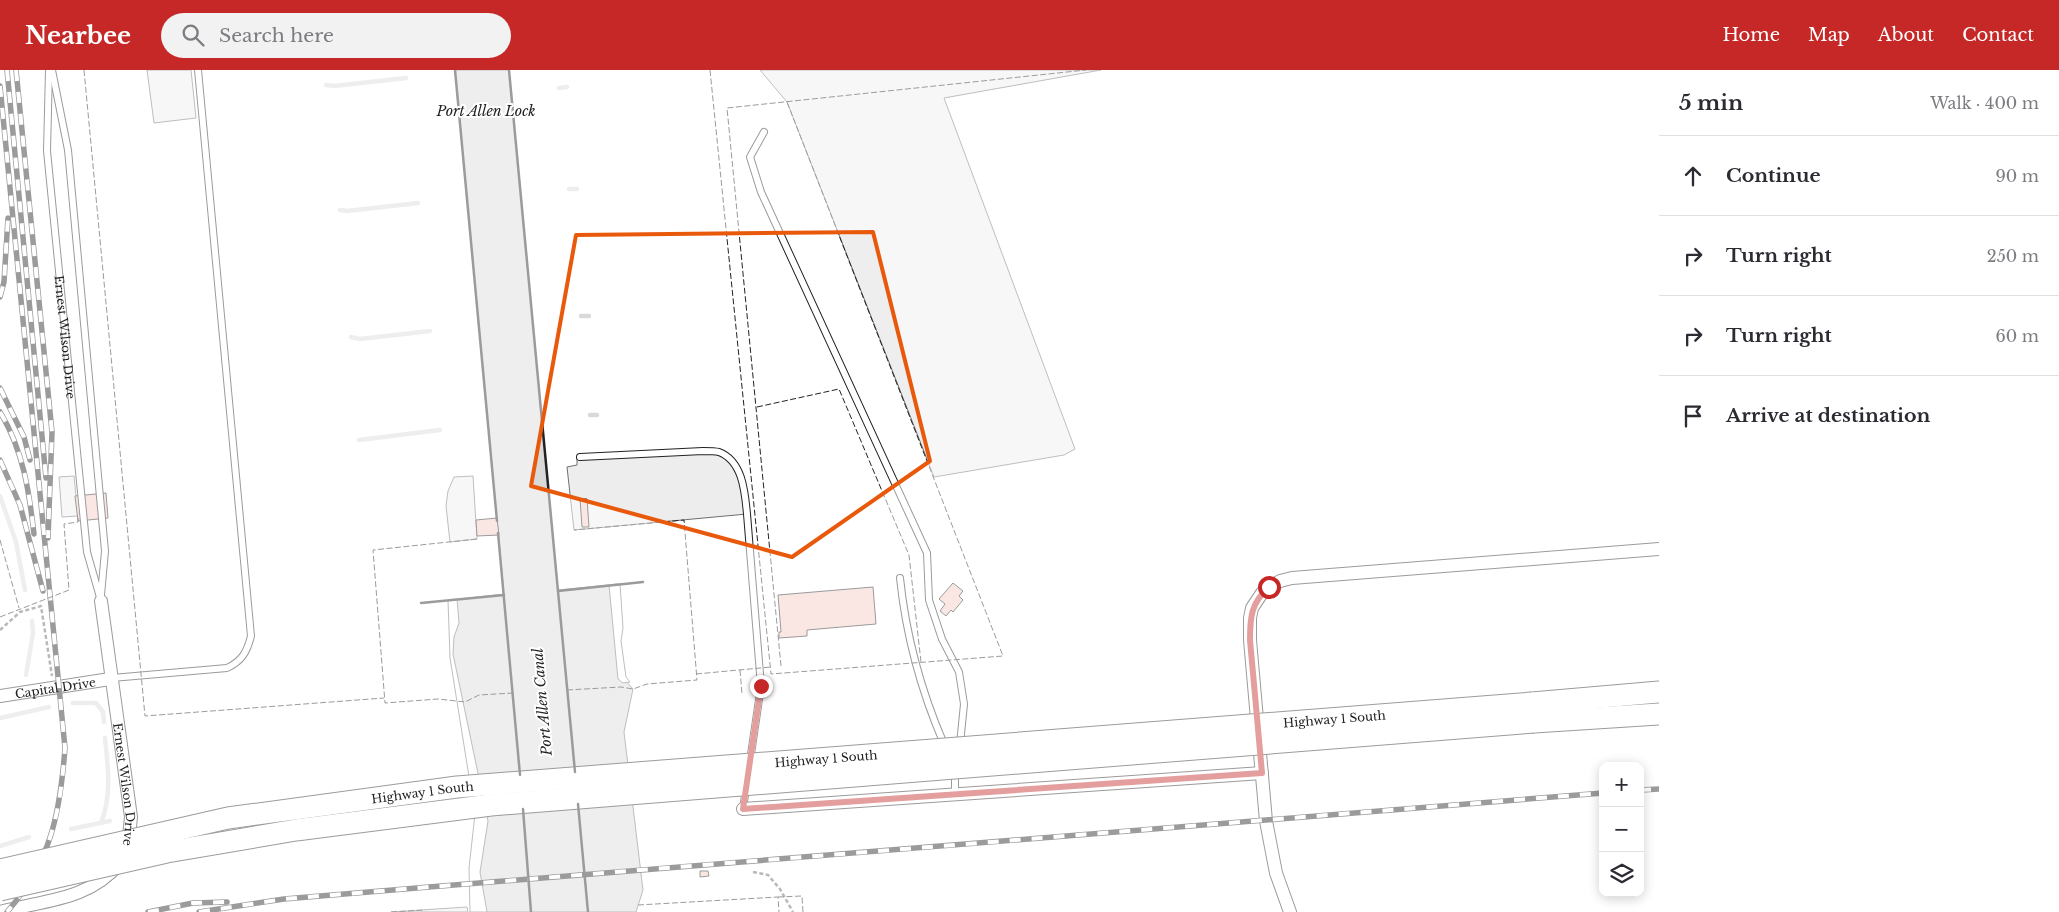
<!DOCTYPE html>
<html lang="en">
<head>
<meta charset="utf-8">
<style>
  :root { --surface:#fff; --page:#f2f2f3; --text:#2b2b33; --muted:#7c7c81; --line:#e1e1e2; --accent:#c62828 }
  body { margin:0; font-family:"Libre Baskerville",serif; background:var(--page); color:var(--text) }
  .controls { position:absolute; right:15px; bottom:15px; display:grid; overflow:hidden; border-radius:10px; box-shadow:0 2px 12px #0003 }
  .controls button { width:45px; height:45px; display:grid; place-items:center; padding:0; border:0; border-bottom:1px solid var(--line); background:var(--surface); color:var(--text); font:25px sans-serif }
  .stop { position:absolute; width:15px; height:15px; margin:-11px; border:4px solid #c62828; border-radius:50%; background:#fff }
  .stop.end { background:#c62828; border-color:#fff; box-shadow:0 1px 5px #0008 }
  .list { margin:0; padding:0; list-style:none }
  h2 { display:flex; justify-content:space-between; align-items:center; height:65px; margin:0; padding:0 20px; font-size:21px }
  h2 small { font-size:16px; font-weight:400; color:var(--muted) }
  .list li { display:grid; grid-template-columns:32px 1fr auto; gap:15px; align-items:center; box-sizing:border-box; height:80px; padding:0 20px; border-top:1px solid var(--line) }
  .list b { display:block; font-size:19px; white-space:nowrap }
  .list em { font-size:16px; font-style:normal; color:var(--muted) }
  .icon { flex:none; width:28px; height:28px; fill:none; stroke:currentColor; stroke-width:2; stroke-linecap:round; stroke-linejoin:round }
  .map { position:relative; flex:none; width:1659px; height:842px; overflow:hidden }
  header { display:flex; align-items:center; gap:30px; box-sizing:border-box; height:70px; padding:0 25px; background:var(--accent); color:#fff }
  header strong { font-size:24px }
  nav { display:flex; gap:28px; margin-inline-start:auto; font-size:18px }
  .search { width:350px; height:45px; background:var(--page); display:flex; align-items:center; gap:12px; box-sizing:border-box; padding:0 18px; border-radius:28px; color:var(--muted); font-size:19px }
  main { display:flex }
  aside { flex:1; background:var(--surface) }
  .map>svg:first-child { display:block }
  .green { fill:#eee; stroke:#6f6f6f }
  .parking { fill:#ededed; stroke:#6f6f6f }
  .water { fill:#d9d9d9; stroke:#6f6f6f }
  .pier { fill:#fff; stroke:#6f6f6f }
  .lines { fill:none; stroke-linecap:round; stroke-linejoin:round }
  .stream { stroke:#d9d9d9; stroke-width:4.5 }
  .building { fill:#f3c9c0; stroke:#222 }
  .service-casing { stroke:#222; stroke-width:8 }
  .minor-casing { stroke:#222; stroke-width:14 }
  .trunk-casing { stroke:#222; stroke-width:23 }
  .path { stroke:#646464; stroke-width:2.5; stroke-dasharray:4 2.5; stroke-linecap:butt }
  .service { stroke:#fff; stroke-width:6 }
  .minor { stroke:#fff; stroke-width:12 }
  .trunk { stroke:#fff; stroke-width:21 }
  .rail-casing { stroke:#222; stroke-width:5.5 }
  .rail { stroke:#fff; stroke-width:4; stroke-dasharray:11; stroke-linecap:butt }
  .trunk-bridge-casing { stroke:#222; stroke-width:23; stroke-linecap:butt }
  .trunk-bridge { stroke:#fff; stroke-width:21 }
  .fence { stroke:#222; stroke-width:1; stroke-dasharray:6 2.5; stroke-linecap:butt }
  .wall { stroke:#222; stroke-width:2.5 }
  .route { stroke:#c62828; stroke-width:6 }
  .marked { fill:none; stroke:#e8590c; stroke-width:4; stroke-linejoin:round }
  .labels { text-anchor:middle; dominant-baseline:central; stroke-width:4; stroke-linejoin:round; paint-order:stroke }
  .street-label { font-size:12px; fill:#222; stroke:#fff }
  .water-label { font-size:14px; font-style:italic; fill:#222; stroke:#fff }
</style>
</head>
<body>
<header>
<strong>Nearbee</strong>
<div class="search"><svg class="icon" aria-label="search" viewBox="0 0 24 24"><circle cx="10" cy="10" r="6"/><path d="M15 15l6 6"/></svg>Search here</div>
<nav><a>Home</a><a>Map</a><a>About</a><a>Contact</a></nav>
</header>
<main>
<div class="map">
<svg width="1659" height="842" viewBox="0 0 1659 842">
  <rect width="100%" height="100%" fill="#fff"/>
  <g class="green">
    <polygon points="760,0 1101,0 944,28 1075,379 1064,385 934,407 787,32"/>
    <polygon points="467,837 468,842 391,842"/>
  </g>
  <g class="parking">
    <polygon points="147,0 191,0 196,48 154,53"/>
    <polygon points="720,382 736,396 747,444 574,460 567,397 577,395 577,387"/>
    <polygon points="74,406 78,446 62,447 59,407"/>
    <polygon points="473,406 477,469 450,472 446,436 448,421 454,407"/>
  </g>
  <polygon class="water" points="455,0 509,0 558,520 617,514 623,608 633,619 624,662 643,820 636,842 473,842 478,744 452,588 451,530 504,524"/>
  <g class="pier">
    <polygon points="620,514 623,558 621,571 626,607 630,612 623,613 618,609 609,515"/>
    <polygon points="457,529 459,553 454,567 453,584 488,751 480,802 487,842 470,842 469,798 475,744 450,588 448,530"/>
  </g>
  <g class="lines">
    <g class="stream">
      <polyline points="326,15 334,16 406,8"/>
      <polyline points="559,18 567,17"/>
      <polyline points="569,119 577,119"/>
      <polyline points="340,140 347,141 418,133"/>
      <polyline points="581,246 589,246"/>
      <polyline points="351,267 360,269 430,261"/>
      <polyline points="590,345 597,345"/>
      <polyline points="359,370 440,360"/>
      <polyline points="0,426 16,472 25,520"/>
      <polyline points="26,605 33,563 32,551"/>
      <polyline points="73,633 96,633 103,642 104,652"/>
      <polyline points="0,648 49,637"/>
      <path d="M101,753C112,725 108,697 105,668"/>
      <polyline points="71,759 110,751"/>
      <polyline points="0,776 29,767"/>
    </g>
  </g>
  <g class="building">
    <polygon points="106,423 108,448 78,451 75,426"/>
    <polygon points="580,429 587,429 589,457 582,457"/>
    <polygon points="497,448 499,465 477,466 476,450"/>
    <polygon points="953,513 963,521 959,526 963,530 953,542 951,540 946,546 940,541 945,534 939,529"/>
    <polygon points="873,517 876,554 807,560 807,566 779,568 779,562 781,562 778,525"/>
    <polygon points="700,801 708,801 709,806 700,807"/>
  </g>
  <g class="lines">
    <defs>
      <g id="service">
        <path id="s1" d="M49,0L47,81L87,482L101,531"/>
        <polyline points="52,0 68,80 105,481 101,525"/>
        <polyline points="764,62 750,87 761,122 927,483 929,530 942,569 959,602 964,634 960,674"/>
        <path d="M580,387L703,381C708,381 715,381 719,382C743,391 745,423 747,444L761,616L750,691"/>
        <path d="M900,508C906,566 921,621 944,674"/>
        <path d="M112,608L227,598C242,591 247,582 251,566L198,0"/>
        <polyline points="955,701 955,724"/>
        <polyline points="743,739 746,718"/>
      </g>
      <g id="minor">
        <path id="s2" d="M101,531L131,747L128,776"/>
        <path id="s3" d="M0,626L110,609"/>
        <polyline points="743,739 1262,703"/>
        <path d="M0,842C44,830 88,831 120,793"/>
        <polyline points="1290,842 1276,803 1266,751 1250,570 1250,548 1252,538 1262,523 1280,511 1292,508 1659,479"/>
      </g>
      <g id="trunk">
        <polyline points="1532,633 1659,622"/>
        <polyline points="1534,652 1659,644"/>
      </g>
    </defs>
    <use href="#service" class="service-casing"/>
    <use href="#minor" class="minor-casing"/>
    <use href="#trunk" class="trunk-casing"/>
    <g class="path">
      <polyline points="0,560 20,542 41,536 52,606"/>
      <polyline points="753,802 768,805 780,819 793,842"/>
    </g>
    <use href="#service" class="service"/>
    <use href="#minor" class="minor"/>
    <use href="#trunk" class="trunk"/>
    <defs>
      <g id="rail">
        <polyline points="7,0 46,408"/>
        <polyline points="16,0 52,362 48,468"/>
        <path d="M0,16L65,678C60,744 51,791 7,842"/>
        <polyline points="0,227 4,212 8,148"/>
        <polyline points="0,318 24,367 30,390"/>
        <path d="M0,342C23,380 29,420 34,464"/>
        <polyline points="0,390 20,435 43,521"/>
        <polyline points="1640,720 1659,719"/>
        <polyline points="148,842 193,833 227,832"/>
        <polyline points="199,842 284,829 429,817 1603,723"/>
      </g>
    </defs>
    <use href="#rail" class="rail-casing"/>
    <use href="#rail" class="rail"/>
    <defs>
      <g id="trunk-bridge">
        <path id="s4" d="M0,800L228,748L457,717L1532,633"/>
        <polyline points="0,820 167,782 296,760 491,735 1534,652"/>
      </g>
    </defs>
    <use href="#trunk-bridge" class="trunk-bridge-casing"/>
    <use href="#trunk-bridge" class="trunk-bridge"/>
    <g class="fence">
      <polyline points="84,0 145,646 384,628"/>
      <polyline points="710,0 771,604 1003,586 787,32"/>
      <polyline points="757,337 839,319 909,485 921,592"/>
      <polyline points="477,469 373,480 385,633 438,629 465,632 479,625 513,623"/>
      <polyline points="0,470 19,538"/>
      <polyline points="0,547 69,520 64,454 78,452 78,448"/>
      <polyline points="781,596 727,38 1086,0"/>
      <polyline points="740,600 742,624"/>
      <polyline points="696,604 771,597"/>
      <polyline points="567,620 621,617 633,619 647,614 697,610 684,450 574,460"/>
      <polyline points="778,827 802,826 803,842"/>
      <polyline points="638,835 778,827 779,842"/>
      <polyline points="391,842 424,840"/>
    </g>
    <g class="wall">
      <polyline points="455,0 497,451"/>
      <polyline points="509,0 575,702"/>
      <polyline points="498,463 520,705"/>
      <polyline points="558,521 643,512"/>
      <polyline points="421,533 504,525"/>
      <polyline points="578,734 588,842"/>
      <polyline points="523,739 531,842"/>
    </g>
  </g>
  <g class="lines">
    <path class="route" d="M761,616L743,739L1262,703L1250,570C1250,547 1251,533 1269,517"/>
  </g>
  <path d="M0 0H1659V842H0ZM873,162L930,391L792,487L531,416L576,165Z" fill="#fff" fill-opacity=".55" fill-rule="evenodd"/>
  <path class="marked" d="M873,162L930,391L792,487L531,416L576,165Z"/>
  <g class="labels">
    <g class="street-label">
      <text stroke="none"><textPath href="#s1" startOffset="268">Ernest Wilson Drive</textPath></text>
      <text stroke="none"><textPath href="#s3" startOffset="56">Capital Drive</textPath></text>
      <text stroke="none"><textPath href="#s4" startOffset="1345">Highway 1 South</textPath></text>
      <text stroke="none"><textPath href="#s4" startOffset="835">Highway 1 South</textPath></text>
      <text stroke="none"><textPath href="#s2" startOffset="185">Ernest Wilson Drive</textPath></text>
      <text stroke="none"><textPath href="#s4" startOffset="430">Highway 1 South</textPath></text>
    </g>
    <g class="water-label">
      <text x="486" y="41">Port Allen Lock</text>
      <text transform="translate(542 632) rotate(-95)">Port Allen Canal</text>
    </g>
  </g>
</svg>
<div class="controls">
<button>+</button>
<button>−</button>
<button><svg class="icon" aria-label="layers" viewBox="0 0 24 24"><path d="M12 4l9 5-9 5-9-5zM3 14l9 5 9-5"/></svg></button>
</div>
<div class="stop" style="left:1269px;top:517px"></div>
<div class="stop end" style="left:761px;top:616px"></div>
</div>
<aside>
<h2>5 min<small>Walk · 400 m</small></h2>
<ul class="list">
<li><svg class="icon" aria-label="ahead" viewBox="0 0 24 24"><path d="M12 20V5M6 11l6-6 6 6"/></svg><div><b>Continue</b></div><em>90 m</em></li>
<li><svg class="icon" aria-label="right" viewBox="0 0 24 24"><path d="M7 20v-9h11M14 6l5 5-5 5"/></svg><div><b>Turn right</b></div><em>250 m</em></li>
<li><svg class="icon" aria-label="right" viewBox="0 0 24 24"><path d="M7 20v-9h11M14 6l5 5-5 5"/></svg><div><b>Turn right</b></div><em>60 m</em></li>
<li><svg class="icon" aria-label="arrive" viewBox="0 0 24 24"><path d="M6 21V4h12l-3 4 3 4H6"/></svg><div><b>Arrive at destination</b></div></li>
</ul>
</aside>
</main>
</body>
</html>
